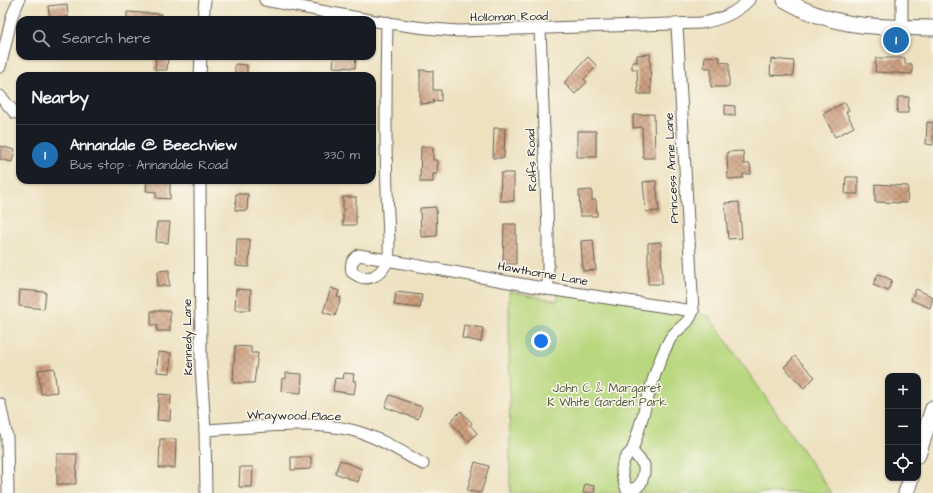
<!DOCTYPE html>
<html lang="en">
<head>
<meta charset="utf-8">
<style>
  :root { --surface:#171b24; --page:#20242c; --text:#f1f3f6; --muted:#9ea1a6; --line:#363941; --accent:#1f6fb2 }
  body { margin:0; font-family:"Architects Daughter",sans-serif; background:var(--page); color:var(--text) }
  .controls { position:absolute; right:12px; bottom:12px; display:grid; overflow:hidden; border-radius:8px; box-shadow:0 1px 3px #0004 }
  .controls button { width:36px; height:36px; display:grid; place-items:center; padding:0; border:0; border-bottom:1px solid var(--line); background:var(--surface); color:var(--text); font:20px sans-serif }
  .you { position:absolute; left:541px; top:341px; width:14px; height:14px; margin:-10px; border:3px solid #fff; border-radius:50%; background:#1a73e8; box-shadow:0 0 0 6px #1a73e833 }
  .badge { display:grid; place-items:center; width:26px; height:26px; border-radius:50%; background:var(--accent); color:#fff; font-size:13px; font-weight:700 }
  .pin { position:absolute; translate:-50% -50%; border:2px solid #fff; box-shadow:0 1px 4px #0006 }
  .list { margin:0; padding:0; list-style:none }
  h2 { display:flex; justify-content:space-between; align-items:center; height:52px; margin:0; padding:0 16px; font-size:17px }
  h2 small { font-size:13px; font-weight:400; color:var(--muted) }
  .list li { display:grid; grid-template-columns:26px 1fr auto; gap:12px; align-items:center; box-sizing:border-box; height:60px; padding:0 16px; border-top:1px solid var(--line) }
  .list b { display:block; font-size:15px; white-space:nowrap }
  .list p { margin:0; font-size:13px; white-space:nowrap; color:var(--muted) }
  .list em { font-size:13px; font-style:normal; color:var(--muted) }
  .icon { flex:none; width:22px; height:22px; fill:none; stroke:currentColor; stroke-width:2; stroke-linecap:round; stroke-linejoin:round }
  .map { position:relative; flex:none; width:933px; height:493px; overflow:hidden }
  .search { position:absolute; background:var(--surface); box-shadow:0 1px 3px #0004; left:16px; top:16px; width:360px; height:44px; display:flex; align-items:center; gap:10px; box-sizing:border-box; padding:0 14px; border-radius:12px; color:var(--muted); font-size:15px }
  .panel { position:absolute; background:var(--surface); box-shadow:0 1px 3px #0004; left:16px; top:72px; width:360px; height:112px; border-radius:12px }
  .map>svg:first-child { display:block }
  .park { fill:#b8d77e; stroke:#6a7a4d }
  .building { fill:url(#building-cross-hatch) }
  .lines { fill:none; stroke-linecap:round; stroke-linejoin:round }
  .street-casing { stroke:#656155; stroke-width:13 }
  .secondary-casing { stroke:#656155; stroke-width:17 }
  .street { stroke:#fff; stroke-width:11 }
  .secondary { stroke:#fff; stroke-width:15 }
  .labels { text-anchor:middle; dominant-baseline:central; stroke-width:3; stroke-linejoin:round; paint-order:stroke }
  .street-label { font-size:12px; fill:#1c1c1c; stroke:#fbf7ec }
  .park-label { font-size:12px; fill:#535d3e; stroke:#fbf7ec }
</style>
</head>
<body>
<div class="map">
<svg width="933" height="493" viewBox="0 0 933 493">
  <defs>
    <pattern id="building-cross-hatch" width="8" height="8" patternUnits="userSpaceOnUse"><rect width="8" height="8" fill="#cd9f80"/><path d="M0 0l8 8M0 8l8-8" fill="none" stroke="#a68168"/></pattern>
  </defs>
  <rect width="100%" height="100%" fill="#fbf7ec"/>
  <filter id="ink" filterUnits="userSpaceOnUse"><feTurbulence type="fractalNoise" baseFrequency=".025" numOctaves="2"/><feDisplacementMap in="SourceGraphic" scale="8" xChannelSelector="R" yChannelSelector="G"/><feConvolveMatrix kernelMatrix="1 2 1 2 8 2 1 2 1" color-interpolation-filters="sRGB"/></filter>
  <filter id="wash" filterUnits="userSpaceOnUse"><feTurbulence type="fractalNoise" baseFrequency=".012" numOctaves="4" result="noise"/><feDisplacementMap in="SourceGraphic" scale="16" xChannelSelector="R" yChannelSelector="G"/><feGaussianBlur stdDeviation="0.9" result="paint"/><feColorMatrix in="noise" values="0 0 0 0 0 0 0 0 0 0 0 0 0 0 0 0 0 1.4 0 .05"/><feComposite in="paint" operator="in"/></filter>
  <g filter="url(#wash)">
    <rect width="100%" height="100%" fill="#ede1c0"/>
    <polygon class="park" points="558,286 709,316 832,493 510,493 509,291 558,301"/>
    <g id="blocks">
      <g class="building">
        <polygon points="67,4 68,17 50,19 48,6"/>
        <polygon points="127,12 161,14 161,20 127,20"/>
        <polygon points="650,54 651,94 638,94 637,69 632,69 632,62 637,62 637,55"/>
        <polygon points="156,56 168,56 167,70 155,70"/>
        <polygon points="334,56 356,56 355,68 333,67"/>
        <polygon points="705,56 720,57 720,62 729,63 729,87 711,87 711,68 704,68"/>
        <polygon points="588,57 597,66 584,79 587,82 575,94 564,83"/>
        <polygon points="876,58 905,58 905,64 912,64 912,74 875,72"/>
        <polygon points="771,59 794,61 793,76 770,75"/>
        <polygon points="235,64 247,65 247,76 235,76"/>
        <polygon points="420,70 433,71 433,90 441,90 441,101 433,100 434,103 420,104"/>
        <polygon points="898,97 909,97 908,113 897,113"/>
        <polygon points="845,102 849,110 846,112 854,127 835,137 823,114"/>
        <polygon points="725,105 735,106 735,116 725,115"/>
        <polygon points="654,114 655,158 643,158 642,127 633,128 633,115"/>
        <polygon points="927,122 933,123 933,145 926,144"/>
        <polygon points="494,128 505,128 504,158 493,158"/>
        <rect x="577" y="131" width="19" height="26"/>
        <polygon points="0,146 15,150 12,162 0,159"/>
        <polygon points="421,147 433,147 433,160 438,160 437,174 433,174 433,182 420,182"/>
        <polygon points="743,151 744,164 750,164 751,174 743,174 743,178 728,179 727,152"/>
        <polygon points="501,173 514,173 514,201 500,201"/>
        <polygon points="846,177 858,177 858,194 845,194"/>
        <polygon points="147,180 170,180 170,199 156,198 156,192 146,191"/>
        <polygon points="656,181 659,211 646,212 643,182"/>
        <polygon points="875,184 908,186 907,203 875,202"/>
        <polygon points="592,190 592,200 596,200 597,216 580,216 579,191"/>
        <polygon points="236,194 248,194 247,211 235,210"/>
        <rect x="343" y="197" width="13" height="28"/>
        <polygon points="739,202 742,238 728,239 725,203"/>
        <polygon points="436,207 437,236 421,237 420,208"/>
        <polygon points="157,222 170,222 168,243 156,242"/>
        <polygon points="504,224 516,224 516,264 503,264"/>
        <polygon points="237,239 250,239 249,267 236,266"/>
        <polygon points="593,240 596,270 583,271 581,241"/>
        <polygon points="661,242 662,284 648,284 648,243"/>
        <polygon points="169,270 169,286 157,286 158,271"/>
        <polygon points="878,274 892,280 888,291 873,285"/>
        <polygon points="331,288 339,291 337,297 341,298 335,316 323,312"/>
        <polygon points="236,289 251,290 250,310 235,310"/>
        <polygon points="916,289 933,297 930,308 911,300"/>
        <polygon points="20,290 46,292 44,309 19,306"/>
        <polygon points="396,292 422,295 420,308 394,305"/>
        <polygon points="151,311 170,311 170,331 157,331 157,325 151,325"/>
        <polygon points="464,325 483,328 481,342 462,338"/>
        <polygon points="235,346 251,347 251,353 258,353 254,383 233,383"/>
        <polygon points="158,352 171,353 170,373 157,372"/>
        <polygon points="795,356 815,377 804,388 784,367"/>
        <polygon points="54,368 57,392 41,394 38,370"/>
        <polygon points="286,373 302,374 301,393 281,391 282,378 286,379"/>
        <polygon points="344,373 354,374 353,381 356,381 354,394 333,391 335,378 343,379"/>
        <polygon points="159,394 171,395 170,421 157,420"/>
        <polygon points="390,395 422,407 418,419 385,407"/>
        <polygon points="461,411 472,423 470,425 477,433 468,442 450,422"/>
        <polygon points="160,439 176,439 175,468 159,468"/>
        <polygon points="57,454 77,454 76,484 57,484"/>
        <polygon points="291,457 311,457 311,469 291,470"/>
        <polygon points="340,460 362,469 358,482 335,473"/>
        <polygon points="475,462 489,466 481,493 467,491"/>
        <polygon points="240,467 253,467 252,487 239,487"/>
        <polygon points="585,484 595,486 594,493 583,493"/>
      </g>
    </g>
  </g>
  <g filter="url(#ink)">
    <use href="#blocks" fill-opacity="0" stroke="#656155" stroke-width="1"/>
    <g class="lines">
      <defs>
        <g id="street">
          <path d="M265,0C329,12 394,27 459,31L701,23C720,20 735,14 749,0"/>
          <polyline points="203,20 205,0"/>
          <path d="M387,22C386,78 385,134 387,190C387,201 391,254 388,260C381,276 367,284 352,272C350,264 352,260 359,255L548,289L693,311"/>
          <polyline points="902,28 902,0"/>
          <polyline points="540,29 548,234 548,289"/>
          <polyline points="0,67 12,16 19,0"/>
          <polyline points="200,76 201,56"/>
          <polyline points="0,96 15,113"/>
          <polyline points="200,180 201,366 205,430 206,493"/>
          <polyline points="0,404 7,437 8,493"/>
          <path d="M205,430C248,428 311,420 351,430C377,436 400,451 423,464"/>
          <path d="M632,451L644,465V473L641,483L636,488L627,490C621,475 618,462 632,451C644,417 652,372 669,341C675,328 688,327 693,311L677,25"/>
        </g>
        <g id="secondary">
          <path d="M785,0C835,29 877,27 933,28"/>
          <polyline points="918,455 933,408"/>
          <polyline points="906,493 911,478"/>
        </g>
      </defs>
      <use href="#street" class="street-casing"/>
      <use href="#secondary" class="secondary-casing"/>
      <use href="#street" class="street"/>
      <use href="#secondary" class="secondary"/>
    </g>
  </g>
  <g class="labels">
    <g class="street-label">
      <text transform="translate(509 17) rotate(-1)">Holloman Road</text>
      <text transform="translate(532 160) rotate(-92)">Rolfs Road</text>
      <text transform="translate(672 168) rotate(-93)">Princess Anne Lane</text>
      <text transform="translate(543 274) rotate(10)">Hawthorne Lane</text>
      <text transform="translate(188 337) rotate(-91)">Kennedy Lane</text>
      <text transform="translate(294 416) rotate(1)">Wraywood Place</text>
    </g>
    <g class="park-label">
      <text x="607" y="388">John C &amp; Margaret<tspan x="607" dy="14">K White Garden Park</tspan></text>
    </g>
  </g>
</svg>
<div class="controls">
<button>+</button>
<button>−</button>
<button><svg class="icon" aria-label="locate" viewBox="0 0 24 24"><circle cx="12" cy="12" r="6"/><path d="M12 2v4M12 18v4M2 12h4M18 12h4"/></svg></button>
</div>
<div class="you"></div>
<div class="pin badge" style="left:896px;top:40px">1</div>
<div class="search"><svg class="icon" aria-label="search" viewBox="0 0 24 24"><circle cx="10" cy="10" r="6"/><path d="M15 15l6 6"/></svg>Search here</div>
<section class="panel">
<h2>Nearby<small></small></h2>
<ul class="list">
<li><span class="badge">1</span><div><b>Annandale @ Beechview</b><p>Bus stop · Annandale Road</p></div><em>330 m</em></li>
</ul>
</section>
</div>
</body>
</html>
